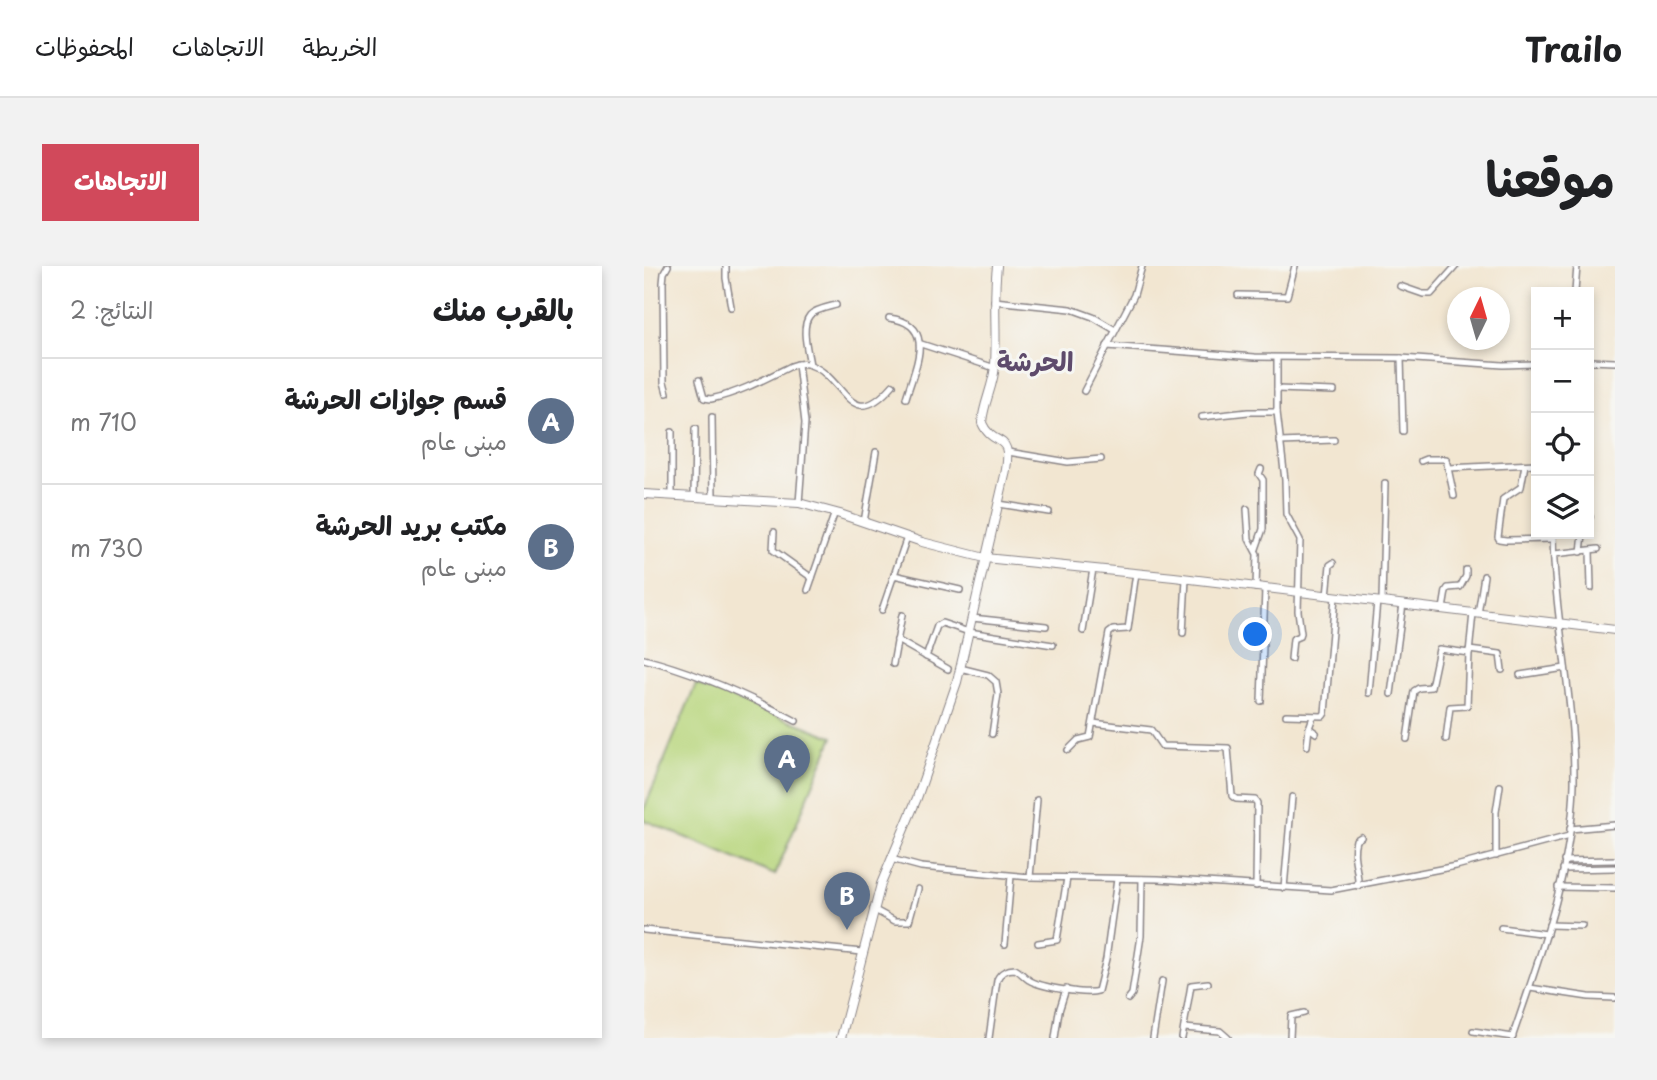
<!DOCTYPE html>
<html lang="ar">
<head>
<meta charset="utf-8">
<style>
  :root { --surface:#fff; --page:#f2f2f2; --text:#202124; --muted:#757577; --line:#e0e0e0; --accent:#d1495b }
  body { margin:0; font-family:"Playpen Sans","Playpen Sans Arabic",sans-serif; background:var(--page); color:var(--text); direction:rtl }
  .controls { position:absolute; right:21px; top:21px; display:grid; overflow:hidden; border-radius:0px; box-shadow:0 4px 10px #0003 }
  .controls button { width:63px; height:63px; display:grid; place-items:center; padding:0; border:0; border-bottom:2px solid var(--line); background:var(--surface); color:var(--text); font:35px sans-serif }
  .compass { position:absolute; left:803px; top:21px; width:63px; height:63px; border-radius:50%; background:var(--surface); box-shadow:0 4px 10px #0003; rotate:5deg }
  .you { position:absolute; left:612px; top:369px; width:24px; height:24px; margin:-18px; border:5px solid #fff; border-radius:50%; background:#1a73e8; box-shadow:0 0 0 10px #1a73e833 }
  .badge { display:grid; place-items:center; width:46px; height:46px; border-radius:50%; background:var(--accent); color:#fff; font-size:23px; font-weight:700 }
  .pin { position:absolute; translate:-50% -58px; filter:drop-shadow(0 2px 4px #0008) }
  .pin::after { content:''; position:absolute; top:37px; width:24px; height:21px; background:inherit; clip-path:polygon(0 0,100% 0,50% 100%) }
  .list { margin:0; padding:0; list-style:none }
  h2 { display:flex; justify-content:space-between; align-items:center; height:91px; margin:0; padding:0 28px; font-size:30px }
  h2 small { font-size:23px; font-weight:400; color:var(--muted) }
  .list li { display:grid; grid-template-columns:46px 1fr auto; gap:21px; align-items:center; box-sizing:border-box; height:126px; padding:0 28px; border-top:2px solid var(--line) }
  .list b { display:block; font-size:26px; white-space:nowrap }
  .list p { margin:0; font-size:23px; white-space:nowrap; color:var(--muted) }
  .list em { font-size:23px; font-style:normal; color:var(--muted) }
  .icon { flex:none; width:38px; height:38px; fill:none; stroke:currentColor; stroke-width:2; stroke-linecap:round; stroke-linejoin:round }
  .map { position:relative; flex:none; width:971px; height:772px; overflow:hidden; direction:ltr; border-radius:0px }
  header { display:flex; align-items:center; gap:42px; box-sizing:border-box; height:98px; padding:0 35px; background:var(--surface); border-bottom:2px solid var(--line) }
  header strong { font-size:33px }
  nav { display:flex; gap:38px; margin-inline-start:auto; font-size:24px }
  .intro { display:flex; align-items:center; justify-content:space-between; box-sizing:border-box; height:168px; padding:0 42px }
  h1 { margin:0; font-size:49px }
  .button { padding:18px 32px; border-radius:0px; background:var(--accent); color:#fff; font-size:24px; font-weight:700 }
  main { display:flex; gap:42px; padding:0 42px }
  aside { flex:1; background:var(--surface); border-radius:0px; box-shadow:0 4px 10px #0003 }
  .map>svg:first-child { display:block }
  .garden { fill:#b7d57b; stroke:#6c7c5b; stroke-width:2 }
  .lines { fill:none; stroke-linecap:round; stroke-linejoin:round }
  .street-casing { stroke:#8a8486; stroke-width:8 }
  .secondary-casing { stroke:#8a8486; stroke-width:10 }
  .street { stroke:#fff; stroke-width:5 }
  .secondary { stroke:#fff; stroke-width:8 }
  .labels { text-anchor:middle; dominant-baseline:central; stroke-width:6; stroke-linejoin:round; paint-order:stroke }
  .district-label { font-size:26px; font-weight:bold; fill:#5e4b6c; stroke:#f6f6f2 }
</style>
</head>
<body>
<header>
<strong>Trailo</strong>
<nav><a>الخريطة</a><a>الاتجاهات</a><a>المحفوظات</a></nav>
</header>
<div class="intro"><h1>موقعنا</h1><a class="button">الاتجاهات</a></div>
<main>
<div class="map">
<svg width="971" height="772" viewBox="0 0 971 772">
  <rect width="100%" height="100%" fill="#f6f6f2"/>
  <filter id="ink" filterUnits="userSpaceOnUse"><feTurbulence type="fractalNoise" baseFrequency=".0143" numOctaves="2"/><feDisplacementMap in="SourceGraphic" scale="14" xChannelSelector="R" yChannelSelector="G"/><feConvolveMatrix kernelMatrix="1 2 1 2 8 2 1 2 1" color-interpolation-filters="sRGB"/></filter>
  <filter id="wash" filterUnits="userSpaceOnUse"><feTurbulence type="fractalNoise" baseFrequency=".00686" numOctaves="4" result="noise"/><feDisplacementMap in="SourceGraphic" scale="28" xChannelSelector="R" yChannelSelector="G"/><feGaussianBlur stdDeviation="1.57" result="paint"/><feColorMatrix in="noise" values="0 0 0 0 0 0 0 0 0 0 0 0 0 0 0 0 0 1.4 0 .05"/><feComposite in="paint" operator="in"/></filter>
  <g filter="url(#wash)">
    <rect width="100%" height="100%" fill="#f2e6d1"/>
    <polygon class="garden" points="52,418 189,471 131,609 0,554 0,543"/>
  </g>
  <g filter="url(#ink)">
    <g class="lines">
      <defs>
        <g id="street">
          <polyline points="82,0 82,12 87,41"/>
          <polyline points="756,20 779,28 787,28 812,0"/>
          <polyline points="931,26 933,0"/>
          <polyline points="594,29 643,30 651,0"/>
          <polyline points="350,35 427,43 449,51 471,64"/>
          <path d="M245,52C294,58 271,101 262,132"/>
          <polyline points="277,78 351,102"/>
          <polyline points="463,80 611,91 757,92 859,99 892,98"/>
          <polyline points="633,92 633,146 641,214 642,248 656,274 654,345 657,367 656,370 649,373 647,393"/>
          <polyline points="757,92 759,165"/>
          <polyline points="945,95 971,96"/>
          <polyline points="154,98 161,157 155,237"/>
          <path d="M166,99C164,85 156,61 166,49C172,43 185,41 192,39"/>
          <path d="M55,114L60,132L67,133C95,127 121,113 147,100C152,98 158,97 163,98C202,108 204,171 249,119"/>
          <polyline points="633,123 690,125"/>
          <polyline points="440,125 490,29 498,0"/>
          <polyline points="23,127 20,116 19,17 20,7 24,0"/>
          <polyline points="68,151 69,231"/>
          <polyline points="558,151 604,146 633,146"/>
          <polyline points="636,176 690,174"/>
          <polyline points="364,186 424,196 457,193"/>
          <polyline points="777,195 782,193 802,193 804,202 892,198"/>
          <polyline points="881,199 877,221 859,233 854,271 855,273 862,274 909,273"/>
          <polyline points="804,202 810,230"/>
          <polyline points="28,230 28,166"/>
          <polyline points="50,231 51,163"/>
          <polyline points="355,238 405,246"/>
          <polyline points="603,243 605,273 613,288 612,322"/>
          <polyline points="945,253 946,251"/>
          <polyline points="220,256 232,186"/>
          <polyline points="130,266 129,284 168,312"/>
          <polyline points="612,283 619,263 619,214 615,208 617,203"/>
          <polyline points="946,285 947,322"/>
          <polyline points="937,286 939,268"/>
          <polyline points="910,288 954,283"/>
          <polyline points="250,309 316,324"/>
          <polyline points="164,324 191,246"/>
          <polyline points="683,330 686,299 689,297"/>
          <polyline points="738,335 741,217"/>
          <polyline points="799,343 802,325 804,322 816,321 822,310 822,304"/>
          <polyline points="238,344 263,271"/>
          <polyline points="834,348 840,310"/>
          <polyline points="328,352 402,360"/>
          <polyline points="439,365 449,303"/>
          <polyline points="539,367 542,313"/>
          <polyline points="253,374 304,403"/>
          <polyline points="825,384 856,388 858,404"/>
          <polyline points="282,391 293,360 298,357 325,366 409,379"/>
          <path d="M0,393C50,406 107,431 152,455"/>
          <polyline points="249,398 258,349"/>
          <polyline points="316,402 344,409 352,416 354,428 348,468"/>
          <polyline points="876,409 921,402"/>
          <polyline points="725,427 733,335"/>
          <polyline points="747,428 759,338"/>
          <polyline points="617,435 621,323"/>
          <polyline points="642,449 679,450 681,447 691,331"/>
          <polyline points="669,451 665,462 672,467"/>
          <polyline points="449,457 507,464 518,480 584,482 588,530 592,533 611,534 613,537 612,620"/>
          <polyline points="763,473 770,425 775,422 787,421 795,383 825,387 829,347"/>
          <polyline points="802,473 806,441 823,440 825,387"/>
          <polyline points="663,480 665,462"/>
          <polyline points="424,484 434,474 446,471 465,367 469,364 484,363 492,307"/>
          <polyline points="926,563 971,559"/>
          <polyline points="852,590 852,546 856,520"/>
          <polyline points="247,593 277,601 386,611 514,613 687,624 812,600 925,570"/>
          <polyline points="920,595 971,594"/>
          <polyline points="919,603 971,602"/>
          <polyline points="386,611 393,534"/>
          <path d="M714,620C715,603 707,591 712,574L717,571"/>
          <polyline points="914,621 971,622"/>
          <polyline points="640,622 648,531"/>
          <polyline points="229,643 251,655 265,655 274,623"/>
          <polyline points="905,659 938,660"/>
          <polyline points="857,662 903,668"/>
          <polyline points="0,664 218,686"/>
          <polyline points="394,677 413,674 423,612"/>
          <polyline points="361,678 367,610"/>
          <polyline points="886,722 945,731 971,732"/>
          <polyline points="484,733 488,728 497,670 498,613"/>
          <polyline points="540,762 576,765 584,772"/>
          <polyline points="829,765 869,771"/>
          <path d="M345,772L353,714C356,706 364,703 371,703C377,706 380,711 385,714C396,721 442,729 454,725L462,693L473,613"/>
          <polyline points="411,772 415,745 422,723"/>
          <polyline points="509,772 518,715"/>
          <polyline points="538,772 547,719 564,717"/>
          <polyline points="646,772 647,750 660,747"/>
          <path d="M868,772C896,690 928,606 930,518C931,435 910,352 909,268"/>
        </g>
        <g id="secondary">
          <polyline points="0,228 155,237 196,248 278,276 341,292 530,311 971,364"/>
          <path d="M197,772L237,618L273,532L313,416L361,209C370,163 350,184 338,157C339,138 350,119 351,99C353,66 349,33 353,0"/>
        </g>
      </defs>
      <use href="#street" class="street-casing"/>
      <use href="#secondary" class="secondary-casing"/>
      <use href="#street" class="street"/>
      <use href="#secondary" class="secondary"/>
    </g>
  </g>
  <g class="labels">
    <g class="district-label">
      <text x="391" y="94">الحرشة</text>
    </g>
  </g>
</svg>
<div class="controls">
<button>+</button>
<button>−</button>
<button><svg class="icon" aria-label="locate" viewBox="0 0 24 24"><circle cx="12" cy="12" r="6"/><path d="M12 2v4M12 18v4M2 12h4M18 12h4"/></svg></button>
<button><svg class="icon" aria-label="layers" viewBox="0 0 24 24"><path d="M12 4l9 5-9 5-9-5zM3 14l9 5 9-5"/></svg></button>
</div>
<svg class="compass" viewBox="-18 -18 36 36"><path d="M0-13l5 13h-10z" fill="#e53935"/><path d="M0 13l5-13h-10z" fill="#757577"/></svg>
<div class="you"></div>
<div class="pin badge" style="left:143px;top:527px;background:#5c6f8a">A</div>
<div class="pin badge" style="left:203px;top:664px;background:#5c6f8a">B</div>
</div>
<aside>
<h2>بالقرب منك<small>النتائج: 2</small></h2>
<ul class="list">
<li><span class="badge" style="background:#5c6f8a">A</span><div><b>قسم جوازات الحرشة</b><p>مبنى عام</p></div><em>710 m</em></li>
<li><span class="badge" style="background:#5c6f8a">B</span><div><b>مكتب بريد الحرشة</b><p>مبنى عام</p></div><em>730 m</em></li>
</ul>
</aside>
</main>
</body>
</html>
